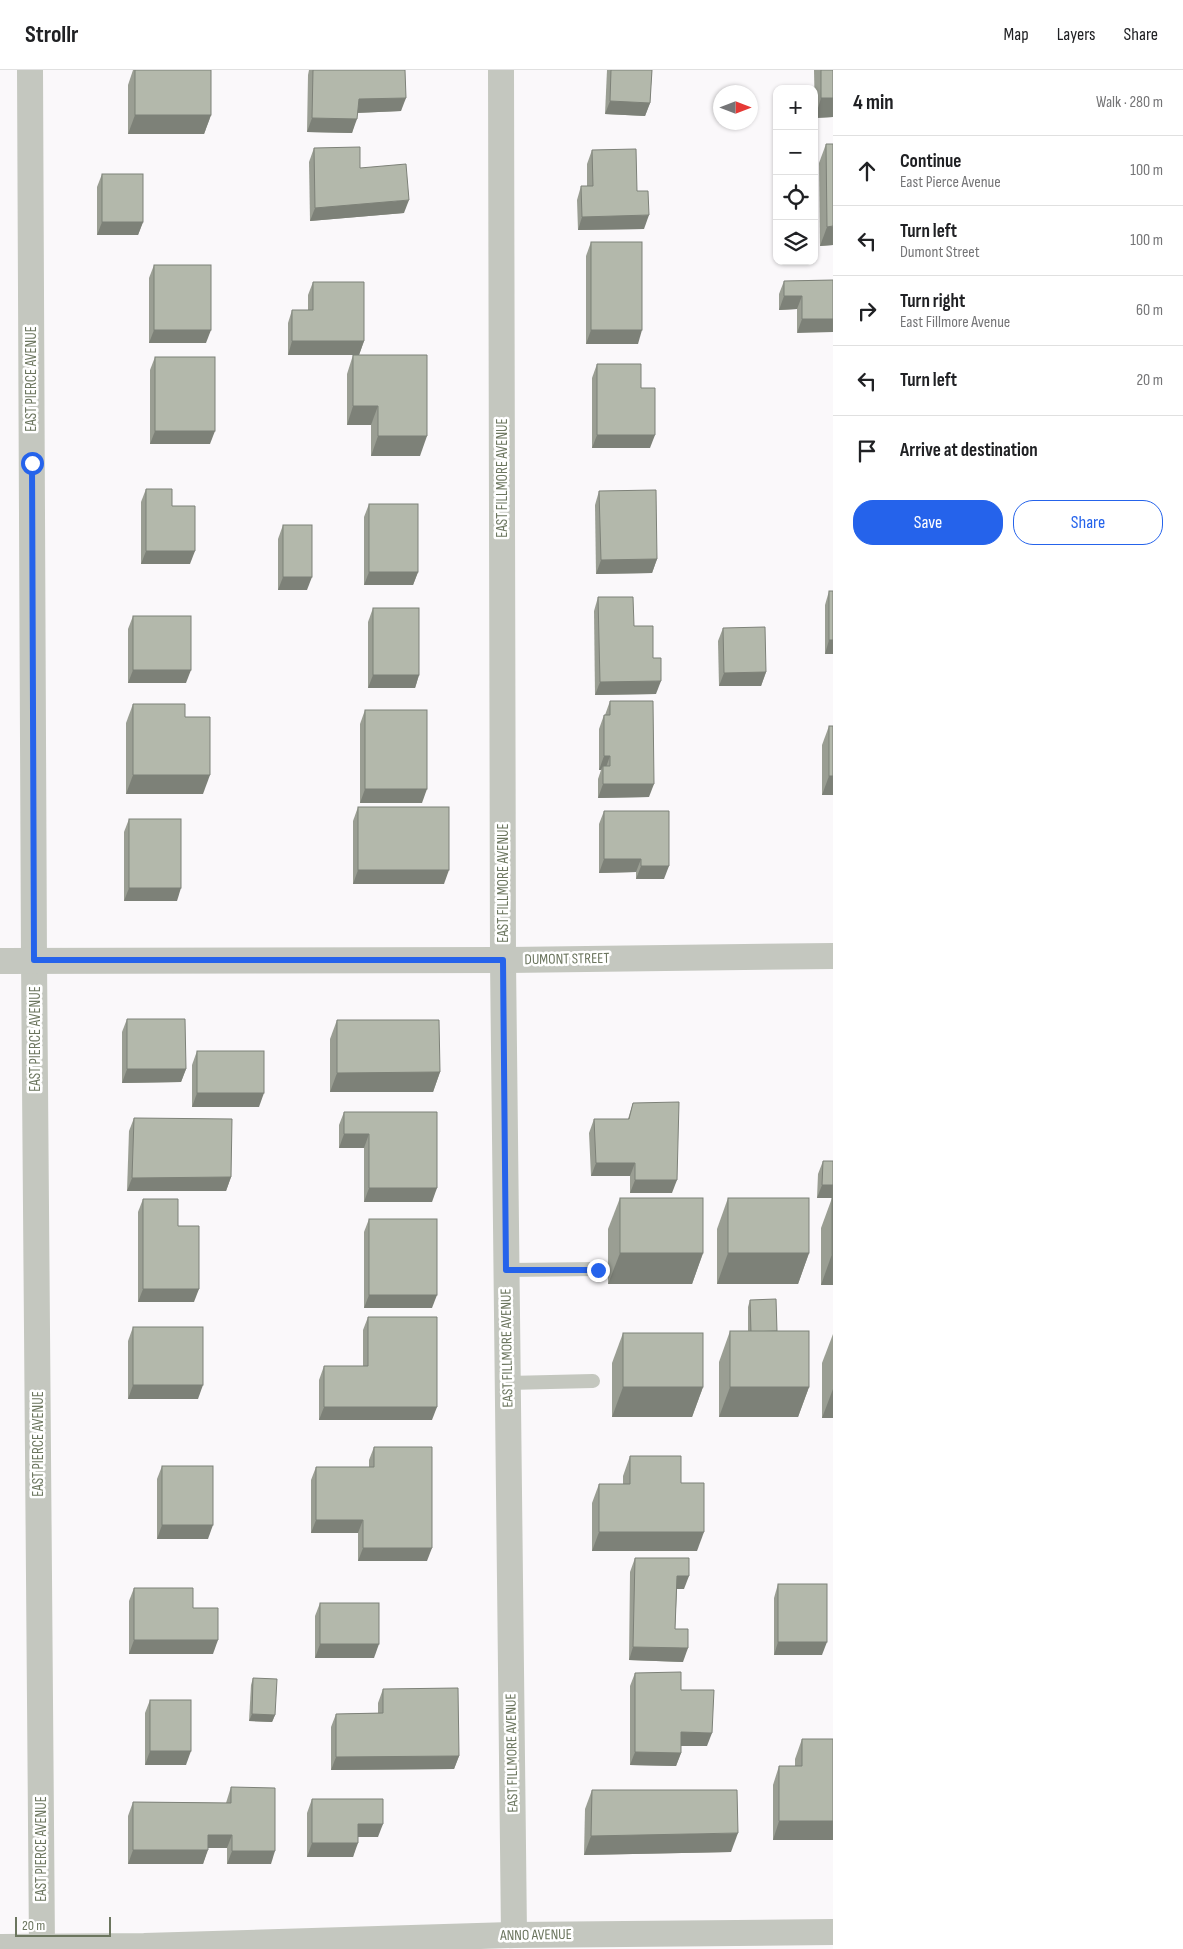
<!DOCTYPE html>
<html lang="en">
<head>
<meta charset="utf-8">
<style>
  :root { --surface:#fff; --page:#f6f6f6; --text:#202124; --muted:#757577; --line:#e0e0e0; --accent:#2563eb }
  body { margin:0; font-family:"Sofia Sans Condensed",sans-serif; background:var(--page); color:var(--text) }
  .controls { position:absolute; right:15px; top:15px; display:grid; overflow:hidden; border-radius:10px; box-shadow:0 1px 4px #0004 }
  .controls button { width:45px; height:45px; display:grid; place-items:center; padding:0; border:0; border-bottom:1px solid var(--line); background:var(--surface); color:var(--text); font:25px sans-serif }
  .compass { position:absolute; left:713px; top:15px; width:45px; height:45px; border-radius:50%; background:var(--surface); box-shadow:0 1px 4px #0004; rotate:90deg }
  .scale { position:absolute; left:15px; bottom:12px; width:96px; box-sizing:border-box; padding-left:5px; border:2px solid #6b755e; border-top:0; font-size:14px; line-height:18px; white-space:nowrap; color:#6b755e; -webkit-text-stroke:4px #fff; paint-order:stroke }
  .stop { position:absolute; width:15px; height:15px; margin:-11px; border:4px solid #2563eb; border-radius:50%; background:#fff }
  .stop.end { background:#2563eb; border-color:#fff; box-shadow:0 1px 5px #0008 }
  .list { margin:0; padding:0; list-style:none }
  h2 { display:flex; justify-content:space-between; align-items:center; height:65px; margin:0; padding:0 20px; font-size:21px }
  h2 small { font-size:16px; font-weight:400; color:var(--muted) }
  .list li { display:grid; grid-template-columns:32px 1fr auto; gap:15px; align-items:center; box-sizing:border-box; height:70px; padding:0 20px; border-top:1px solid var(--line) }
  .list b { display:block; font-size:19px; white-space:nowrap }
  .list p { margin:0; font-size:16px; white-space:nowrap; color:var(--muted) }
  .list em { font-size:16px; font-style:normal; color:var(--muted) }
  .actions { display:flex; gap:10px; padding:15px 20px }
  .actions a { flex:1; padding:11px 0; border:1px solid var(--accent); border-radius:20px; text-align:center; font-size:18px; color:var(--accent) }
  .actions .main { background:var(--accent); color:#fff }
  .icon { flex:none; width:28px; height:28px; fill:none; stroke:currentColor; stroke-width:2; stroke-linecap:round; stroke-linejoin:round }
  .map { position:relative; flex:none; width:833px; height:1879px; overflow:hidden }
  header { display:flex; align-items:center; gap:30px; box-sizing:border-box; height:70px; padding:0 25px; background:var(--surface); border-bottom:1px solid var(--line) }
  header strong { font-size:24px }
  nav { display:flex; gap:28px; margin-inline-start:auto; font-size:18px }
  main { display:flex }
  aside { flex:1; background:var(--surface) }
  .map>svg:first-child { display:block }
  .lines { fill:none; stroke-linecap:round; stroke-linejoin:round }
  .lane { stroke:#c4c7bf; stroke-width:14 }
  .street { stroke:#c4c7bf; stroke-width:26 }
  .wall { fill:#9a9e93 }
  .shaded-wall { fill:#7d8178 }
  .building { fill:#b3b8ab; stroke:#7d8178 }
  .route { stroke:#2563eb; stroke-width:6 }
  .labels { text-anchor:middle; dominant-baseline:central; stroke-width:5; stroke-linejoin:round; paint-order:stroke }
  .street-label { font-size:15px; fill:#6b755e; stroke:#fff }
</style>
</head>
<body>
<header>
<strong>Strollr</strong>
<nav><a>Map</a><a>Layers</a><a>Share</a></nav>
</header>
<main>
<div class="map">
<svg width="833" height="1879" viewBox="0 0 833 1879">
  <rect width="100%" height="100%" fill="#faf8fa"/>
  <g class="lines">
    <g class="lane">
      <polyline points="506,1200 598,1199"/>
      <polyline points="507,1313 593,1311"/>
    </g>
    <g class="street">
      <polyline points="30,0 34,890 42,1877"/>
      <polyline points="501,0 503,890 514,1865"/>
      <polyline points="0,891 503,890 833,886"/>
      <polyline points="0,1877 144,1876 514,1865 833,1862"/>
    </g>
  </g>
  <g class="wall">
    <polygon points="133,0 211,0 211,45 204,64 128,64 128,15"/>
    <polygon points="309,0 405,0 401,41 357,43 352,63 307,62 308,5"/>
    <polygon points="607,0 652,0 650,33 645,46 605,44"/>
    <polygon points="814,0 833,0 833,47 815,48"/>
    <polygon points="826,74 833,175 820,176 819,93"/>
    <polygon points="314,78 360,98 404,143 310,151 309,92"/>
    <polygon points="592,80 637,121 644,159 578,160 577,130 581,116 587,116 587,94"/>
    <polygon points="102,104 143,152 138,165 97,165 97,117"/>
    <polygon points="591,172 638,274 586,274 586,186"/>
    <polygon points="154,195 206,273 149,273 149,208"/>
    <polygon points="833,210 797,263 797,239 779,240 779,224 784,211"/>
    <polygon points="313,212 364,271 359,285 288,285 288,253 292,240 308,240 308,225"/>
    <polygon points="353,285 420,386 371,386 371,355 347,355 347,304"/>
    <polygon points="155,287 210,374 150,374 150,300"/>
    <polygon points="597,294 641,318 650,378 592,378 592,308"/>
    <polygon points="146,419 190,494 141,494 141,432"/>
    <polygon points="599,421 657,489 652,503 596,504 595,435"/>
    <polygon points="369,434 418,502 413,515 364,515 364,447"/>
    <polygon points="283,455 307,520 278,520 278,469"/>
    <polygon points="829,521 833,584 825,584 825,535"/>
    <polygon points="598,527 634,556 653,588 656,624 595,625 594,541"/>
    <polygon points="373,538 419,605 415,618 368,618 368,552"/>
    <polygon points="133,546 186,613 128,613 128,559"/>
    <polygon points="723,558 766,602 761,616 719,616 718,571"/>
    <polygon points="610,631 649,727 598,728 598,709 601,700 599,700 599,659 604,645 605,645"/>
    <polygon points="133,634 185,647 203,724 126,724 126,653"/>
    <polygon points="365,640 422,733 360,733 360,654"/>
    <polygon points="829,656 833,725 822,725 822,675"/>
    <polygon points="358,737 444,814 353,814 353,751"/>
    <polygon points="604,741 664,809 636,809 636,802 599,803 599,754"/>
    <polygon points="129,749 177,831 124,831 124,762"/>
    <polygon points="127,949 186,999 181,1012 122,1013 122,962"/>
    <polygon points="337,950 440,1002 433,1022 330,1022 330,969"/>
    <polygon points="197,981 259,1037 192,1037 192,995"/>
    <polygon points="633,1033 672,1123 630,1123 630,1106 591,1106 589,1063 594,1049 628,1049"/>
    <polygon points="344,1042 437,1042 432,1132 364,1132 364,1078 339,1078 339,1055"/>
    <polygon points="134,1048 231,1107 226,1121 127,1121 129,1061"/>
    <polygon points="823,1091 833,1091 833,1215 821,1215 821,1158 832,1128 817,1128 818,1104"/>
    <polygon points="620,1128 703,1183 692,1214 608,1214 608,1159"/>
    <polygon points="728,1128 809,1183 798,1214 717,1214 717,1159"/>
    <polygon points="143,1129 178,1156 194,1232 138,1232 138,1142"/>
    <polygon points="369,1149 432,1238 364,1238 364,1162"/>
    <polygon points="750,1230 776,1261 809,1317 798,1347 719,1347 719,1292 730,1261 748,1261 748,1237"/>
    <polygon points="368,1247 432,1350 319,1350 319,1310 324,1296 363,1296 363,1260"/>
    <polygon points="133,1257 198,1329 128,1329 128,1271"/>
    <polygon points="623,1263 703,1317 692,1347 612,1347 612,1293"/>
    <polygon points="833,1264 833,1348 822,1348 822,1293"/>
    <polygon points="374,1377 427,1491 358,1491 358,1463 311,1463 311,1410 316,1397 369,1397 369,1390"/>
    <polygon points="630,1386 681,1413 697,1481 592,1481 592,1433 599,1414 623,1414 623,1406"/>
    <polygon points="162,1396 208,1469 157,1469 157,1409"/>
    <polygon points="635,1488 684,1519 677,1519 675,1559 683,1592 629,1590 630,1502"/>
    <polygon points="778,1514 822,1585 774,1585 774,1528"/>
    <polygon points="134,1518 193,1538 213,1584 129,1584 129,1531"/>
    <polygon points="320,1533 374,1588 315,1588 315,1546"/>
    <polygon points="635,1603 681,1620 707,1676 681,1676 681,1683 676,1696 630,1695 630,1616"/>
    <polygon points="253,1608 275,1645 272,1652 249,1651 251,1615"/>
    <polygon points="383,1619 459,1686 454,1699 331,1700 331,1657 336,1644 378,1643 378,1633"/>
    <polygon points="150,1630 186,1695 145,1695 145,1643"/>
    <polygon points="802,1669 833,1770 773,1770 773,1715 779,1696 795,1696 795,1689"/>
    <polygon points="231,1717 271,1794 227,1794 227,1778 208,1778 203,1794 128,1794 128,1746 133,1732 226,1733"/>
    <polygon points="592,1720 731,1782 584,1785 585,1739"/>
    <polygon points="312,1729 378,1767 358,1767 353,1787 307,1787 307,1743"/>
  </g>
  <g class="shaded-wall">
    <polygon points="406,28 401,41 354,43 359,29"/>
    <polygon points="821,28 833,28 833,47 815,48"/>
    <polygon points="610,31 650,33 645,46 605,44"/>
    <polygon points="135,45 211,45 204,64 128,64"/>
    <polygon points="312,48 357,49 352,63 307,62"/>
    <polygon points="409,130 404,143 310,151 315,138"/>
    <polygon points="649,145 644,159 578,160 582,147"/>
    <polygon points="102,152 143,152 138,165 97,165"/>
    <polygon points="833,156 833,175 820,176 827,157"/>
    <polygon points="784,226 802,226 797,239 779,240"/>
    <polygon points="802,249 833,249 833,262 797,263"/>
    <polygon points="154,260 211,260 206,273 149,273"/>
    <polygon points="591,260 642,260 638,274 586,274"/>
    <polygon points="292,271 364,271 359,285 288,285"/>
    <polygon points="353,336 378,336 371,355 347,355"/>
    <polygon points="155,361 215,361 210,374 150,374"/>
    <polygon points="597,365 655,365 650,378 592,378"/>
    <polygon points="378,366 427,366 420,386 371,386"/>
    <polygon points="146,481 195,481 190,494 141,494"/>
    <polygon points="657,489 652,503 596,504 601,490"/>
    <polygon points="369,502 418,502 413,515 364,515"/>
    <polygon points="283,507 312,507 307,520 278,520"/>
    <polygon points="829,570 833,570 833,584 825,584"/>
    <polygon points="133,600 191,600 186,613 128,613"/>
    <polygon points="766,602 761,616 719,616 724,603"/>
    <polygon points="373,605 419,605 415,618 368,618"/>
    <polygon points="661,611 656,624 595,625 600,612"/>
    <polygon points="604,686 610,686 605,700 603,696 601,700 599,700"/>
    <polygon points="133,705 210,705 203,724 126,724"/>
    <polygon points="829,706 833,706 833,725 822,725"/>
    <polygon points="603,714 654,714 649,727 598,728"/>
    <polygon points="365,719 427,719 422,733 360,733"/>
    <polygon points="604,789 641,789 636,802 599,803"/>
    <polygon points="641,796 669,796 664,809 636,809"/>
    <polygon points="358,800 449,800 444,814 353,814"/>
    <polygon points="129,818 181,818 177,831 124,831"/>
    <polygon points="127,999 186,999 181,1012 122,1013"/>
    <polygon points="440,1002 433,1022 330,1022 337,1003"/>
    <polygon points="197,1023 264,1023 259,1037 192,1037"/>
    <polygon points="344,1064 369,1064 364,1078 339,1078"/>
    <polygon points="596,1093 635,1093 630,1106 591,1106"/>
    <polygon points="231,1107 226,1121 127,1121 132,1108"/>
    <polygon points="635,1110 677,1110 672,1123 630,1123"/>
    <polygon points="822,1115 833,1115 833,1128 817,1128"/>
    <polygon points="369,1118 437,1118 432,1132 364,1132"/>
    <polygon points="620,1183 703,1183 692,1214 608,1214"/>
    <polygon points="728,1183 809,1183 798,1214 717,1214"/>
    <polygon points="832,1184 833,1184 833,1215 821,1215"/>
    <polygon points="143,1219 199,1219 194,1232 138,1232"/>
    <polygon points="369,1225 437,1225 432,1238 364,1238"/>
    <polygon points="133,1315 203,1315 198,1329 128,1329"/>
    <polygon points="623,1317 703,1317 692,1347 612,1347"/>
    <polygon points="730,1317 809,1317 798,1347 719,1347"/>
    <polygon points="833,1319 833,1348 822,1348"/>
    <polygon points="324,1337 437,1337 432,1350 319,1350"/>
    <polygon points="316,1450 363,1450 358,1463 311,1463"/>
    <polygon points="162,1455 213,1455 208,1469 157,1469"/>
    <polygon points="599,1462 704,1462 697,1481 592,1481"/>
    <polygon points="363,1478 432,1478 427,1491 358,1491"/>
    <polygon points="677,1506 689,1506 684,1519 672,1519"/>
    <polygon points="134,1570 218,1570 213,1584 129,1584"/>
    <polygon points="778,1572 827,1572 822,1585 774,1585"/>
    <polygon points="320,1574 379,1574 374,1588 315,1588"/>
    <polygon points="633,1577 688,1578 683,1592 629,1590"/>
    <polygon points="252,1644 275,1645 272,1652 249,1651"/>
    <polygon points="681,1662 712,1663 707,1676 676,1676"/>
    <polygon points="150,1681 191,1681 186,1695 145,1695"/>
    <polygon points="635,1682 681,1683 676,1696 630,1695"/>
    <polygon points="459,1686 454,1699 331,1700 336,1687"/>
    <polygon points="779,1751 833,1751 833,1770 773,1770"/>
    <polygon points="358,1754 383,1754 378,1767 353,1767"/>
    <polygon points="738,1763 731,1782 584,1785 591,1766"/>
    <polygon points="208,1765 232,1765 227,1778 204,1778"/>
    <polygon points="312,1773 358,1773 353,1787 307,1787"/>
    <polygon points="133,1780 208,1780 203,1794 128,1794"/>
    <polygon points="232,1781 275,1781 271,1794 227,1794"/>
  </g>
  <g class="building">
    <rect x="135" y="0" width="76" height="45"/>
    <polygon points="313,0 405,0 406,28 359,29 357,49 312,48"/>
    <polygon points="611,0 652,0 650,33 610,31"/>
    <rect x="821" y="0" width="12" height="28"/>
    <polygon points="826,74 833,74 833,156 827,157"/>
    <polygon points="360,77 360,98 406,94 409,130 315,138 314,78"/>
    <polygon points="636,79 637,121 648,121 649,145 582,147 581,116 593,116 592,80"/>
    <rect x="102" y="104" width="41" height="48"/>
    <rect x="591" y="172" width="51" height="88"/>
    <rect x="154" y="195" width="57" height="65"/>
    <polygon points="833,210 833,249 802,249 802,226 784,226 784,211"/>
    <polygon points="313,212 364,212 364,271 292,271 292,240 313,240"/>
    <polygon points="353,285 427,285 427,366 378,366 378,336 353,336"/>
    <rect x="155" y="287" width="60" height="74"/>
    <polygon points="597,294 641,294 641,318 655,318 655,365 597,365"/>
    <polygon points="146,419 172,419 172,436 195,436 195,481 146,481"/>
    <polygon points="656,420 657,489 601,490 599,421"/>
    <rect x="369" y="434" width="49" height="68"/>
    <rect x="283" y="455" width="29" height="52"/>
    <rect x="829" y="521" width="4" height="49"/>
    <polygon points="598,527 633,527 634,556 653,556 653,588 661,588 661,611 600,612"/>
    <rect x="373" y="538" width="46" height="67"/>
    <rect x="133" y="546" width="58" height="54"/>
    <polygon points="765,557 766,602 724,603 723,558"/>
    <polygon points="610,631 653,631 654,714 603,714 603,696 610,696 610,686 604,686 604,645 610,645"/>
    <polygon points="133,634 185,634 185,647 210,647 210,705 133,705"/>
    <rect x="365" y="640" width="62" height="79"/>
    <rect x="829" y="656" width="4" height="50"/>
    <rect x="358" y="737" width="91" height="63"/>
    <polygon points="604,741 669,741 669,796 641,796 641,789 604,789"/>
    <rect x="129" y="749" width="52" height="69"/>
    <polygon points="127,949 185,949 186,999 127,999"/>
    <polygon points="337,950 439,950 440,1002 337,1003"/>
    <rect x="197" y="981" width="67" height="42"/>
    <polygon points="679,1032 677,1110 635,1110 635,1093 596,1093 594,1049 629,1049 633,1033"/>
    <polygon points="344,1042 437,1042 437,1118 369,1118 369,1064 344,1064"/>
    <polygon points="134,1048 232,1049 231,1107 132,1108"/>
    <polygon points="823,1091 833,1091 833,1115 822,1115"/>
    <rect x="620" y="1128" width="83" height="55"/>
    <rect x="728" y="1128" width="81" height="55"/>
    <rect x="832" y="1128" width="1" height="56"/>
    <polygon points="143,1129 178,1129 178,1156 199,1156 199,1219 143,1219"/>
    <rect x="369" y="1149" width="68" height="76"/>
    <polygon points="776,1229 777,1261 751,1262 750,1230"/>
    <polygon points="368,1247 437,1247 437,1337 324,1337 324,1296 368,1296"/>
    <rect x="133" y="1257" width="70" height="58"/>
    <rect x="730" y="1261" width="79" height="56"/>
    <rect x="623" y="1263" width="80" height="54"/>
    <polygon points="374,1377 432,1377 432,1478 363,1478 363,1450 316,1450 316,1397 374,1397"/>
    <polygon points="630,1386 681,1386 681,1413 704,1413 704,1462 599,1462 599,1414 630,1414"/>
    <rect x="162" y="1396" width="51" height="59"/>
    <polygon points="635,1488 689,1488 689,1506 677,1506 675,1559 688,1559 688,1578 633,1577"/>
    <rect x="778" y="1514" width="49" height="58"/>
    <polygon points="134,1518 193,1518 193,1538 218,1538 218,1570 134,1570"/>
    <rect x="320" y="1533" width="59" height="41"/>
    <polygon points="681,1602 681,1620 714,1620 712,1663 681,1662 681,1683 635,1682 635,1603"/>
    <polygon points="253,1608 277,1609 275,1645 252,1644"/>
    <polygon points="458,1618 459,1686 336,1687 336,1644 383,1643 383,1619"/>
    <rect x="150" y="1630" width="41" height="51"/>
    <polygon points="802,1669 833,1669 833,1751 779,1751 779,1696 802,1696"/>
    <polygon points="231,1717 275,1718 275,1781 232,1781 232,1765 208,1765 208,1780 133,1780 133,1732 231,1733"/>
    <polygon points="592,1720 737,1720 738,1763 591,1766"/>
    <polygon points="312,1729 383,1729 383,1754 358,1754 358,1773 312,1773"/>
  </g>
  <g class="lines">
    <polyline class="route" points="32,393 34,890 503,890 506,1200 598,1200"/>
  </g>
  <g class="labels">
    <g class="street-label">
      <text transform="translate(31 309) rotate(-90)">EAST PIERCE AVENUE</text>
      <text transform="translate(502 408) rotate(-90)">EAST FILLMORE AVENUE</text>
      <text transform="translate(503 813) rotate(-90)">EAST FILLMORE AVENUE</text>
      <text transform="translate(567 889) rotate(-1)">DUMONT STREET</text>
      <text transform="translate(35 969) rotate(-90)">EAST PIERCE AVENUE</text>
      <text transform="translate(507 1278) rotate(-91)">EAST FILLMORE AVENUE</text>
      <text transform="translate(38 1374) rotate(-90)">EAST PIERCE AVENUE</text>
      <text transform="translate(512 1683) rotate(-91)">EAST FILLMORE AVENUE</text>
      <text transform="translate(41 1779) rotate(-90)">EAST PIERCE AVENUE</text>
      <text transform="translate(536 1865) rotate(-1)">ANNO AVENUE</text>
    </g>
  </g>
</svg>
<div class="controls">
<button>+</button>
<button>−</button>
<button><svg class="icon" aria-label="locate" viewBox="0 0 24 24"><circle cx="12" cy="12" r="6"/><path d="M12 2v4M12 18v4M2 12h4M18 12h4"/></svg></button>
<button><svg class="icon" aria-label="layers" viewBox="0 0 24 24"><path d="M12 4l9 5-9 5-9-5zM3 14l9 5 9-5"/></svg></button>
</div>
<svg class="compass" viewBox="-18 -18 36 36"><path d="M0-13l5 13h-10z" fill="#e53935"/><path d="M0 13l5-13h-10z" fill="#757577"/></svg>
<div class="scale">20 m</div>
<div class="stop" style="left:32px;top:393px"></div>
<div class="stop end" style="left:598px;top:1200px"></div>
</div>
<aside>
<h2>4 min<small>Walk · 280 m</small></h2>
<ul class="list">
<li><svg class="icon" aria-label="ahead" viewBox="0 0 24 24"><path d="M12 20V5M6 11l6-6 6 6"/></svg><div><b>Continue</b><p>East Pierce Avenue</p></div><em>100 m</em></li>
<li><svg class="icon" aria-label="left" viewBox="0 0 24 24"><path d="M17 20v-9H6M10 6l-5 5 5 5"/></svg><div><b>Turn left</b><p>Dumont Street</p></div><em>100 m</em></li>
<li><svg class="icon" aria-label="right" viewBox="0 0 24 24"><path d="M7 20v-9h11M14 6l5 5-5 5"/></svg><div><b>Turn right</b><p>East Fillmore Avenue</p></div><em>60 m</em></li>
<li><svg class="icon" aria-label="left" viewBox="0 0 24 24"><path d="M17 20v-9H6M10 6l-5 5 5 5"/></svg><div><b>Turn left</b></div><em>20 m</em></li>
<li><svg class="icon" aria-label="arrive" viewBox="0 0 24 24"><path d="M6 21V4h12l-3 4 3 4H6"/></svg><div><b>Arrive at destination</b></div></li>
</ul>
<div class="actions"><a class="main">Save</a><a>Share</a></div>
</aside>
</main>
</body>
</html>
